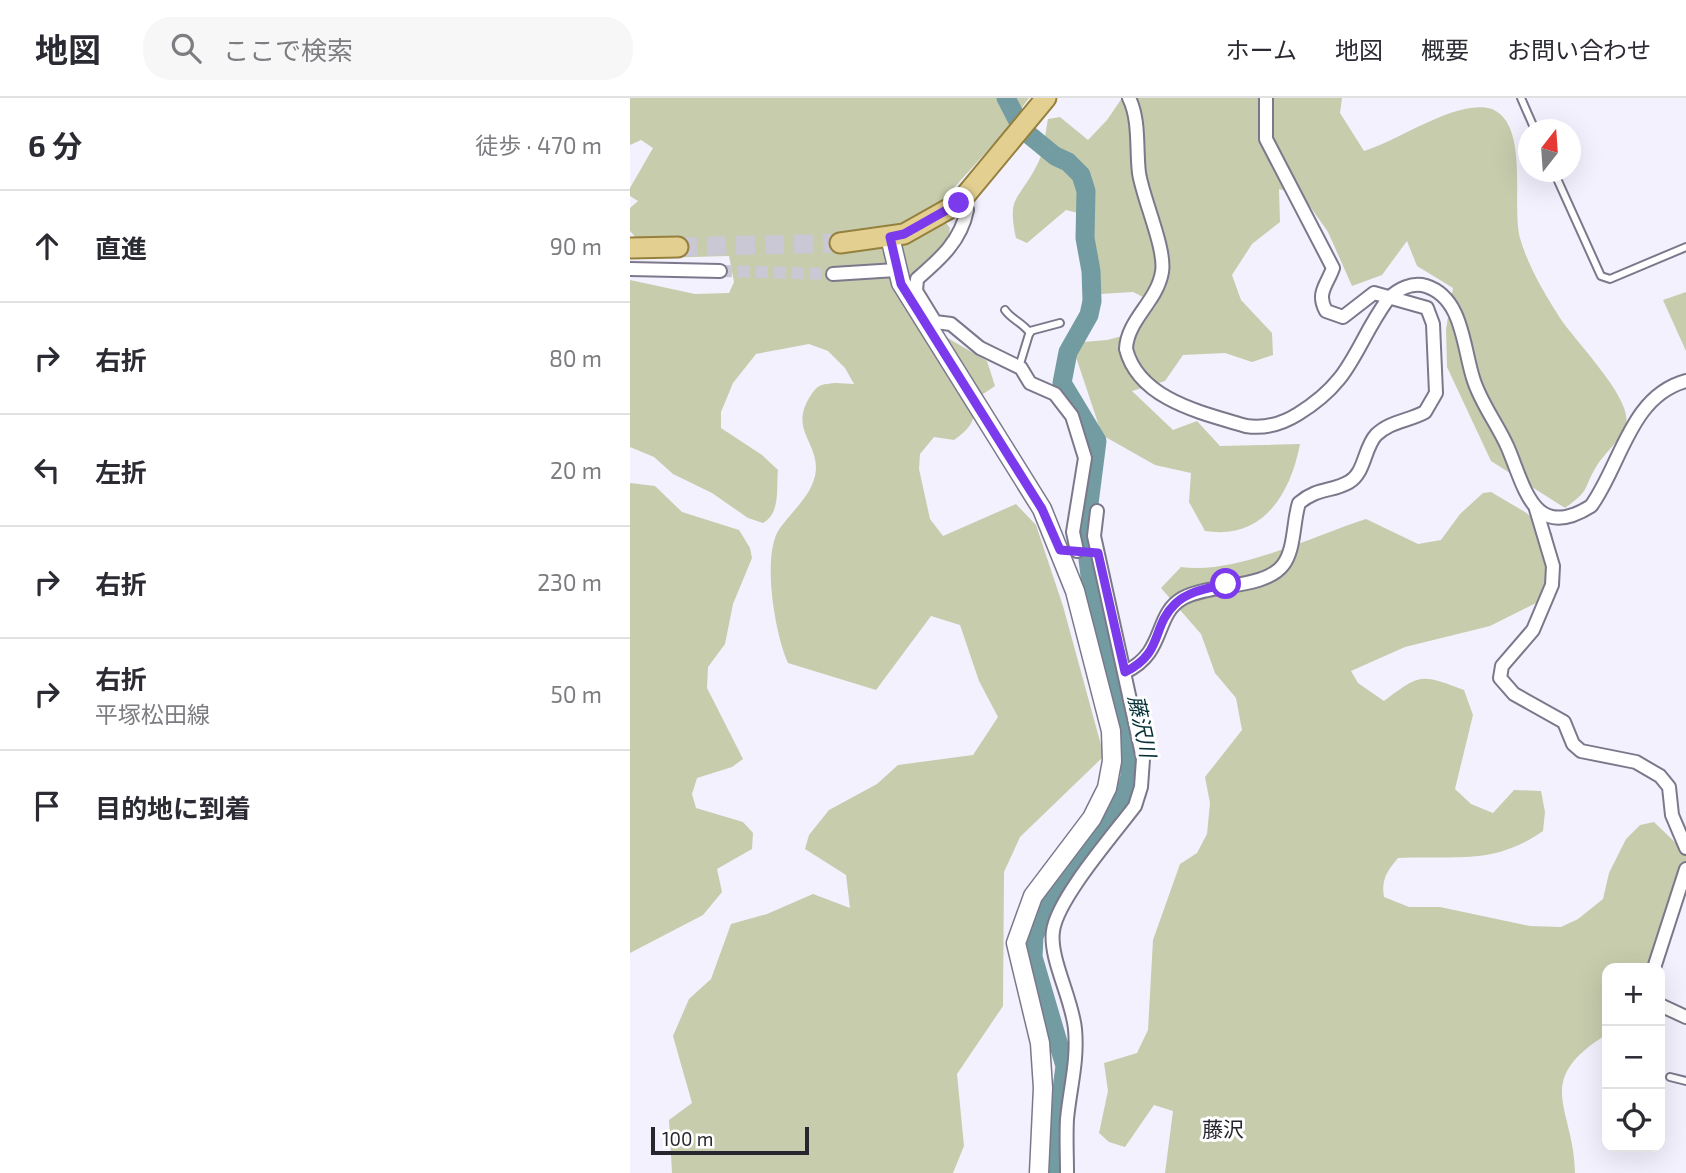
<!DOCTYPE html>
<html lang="ja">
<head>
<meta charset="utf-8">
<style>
  :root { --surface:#fff; --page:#f7f7f7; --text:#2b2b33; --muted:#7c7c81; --line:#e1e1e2 }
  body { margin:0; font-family:"Exo 2","Noto Sans JP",sans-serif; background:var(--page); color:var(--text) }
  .controls { position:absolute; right:21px; bottom:21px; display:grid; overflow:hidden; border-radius:14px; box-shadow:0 7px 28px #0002 }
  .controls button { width:63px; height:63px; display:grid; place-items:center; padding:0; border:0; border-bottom:2px solid var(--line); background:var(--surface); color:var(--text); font:35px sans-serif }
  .compass { position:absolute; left:888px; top:21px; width:63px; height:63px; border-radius:50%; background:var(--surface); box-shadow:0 7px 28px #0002; rotate:17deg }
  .scale { position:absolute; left:21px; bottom:18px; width:158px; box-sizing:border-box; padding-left:7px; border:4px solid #27262e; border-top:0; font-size:19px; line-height:24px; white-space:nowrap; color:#27262e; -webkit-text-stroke:5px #fff; paint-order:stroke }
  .stop { position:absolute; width:21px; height:21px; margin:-16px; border:5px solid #7c3aed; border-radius:50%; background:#fff }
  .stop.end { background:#7c3aed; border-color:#fff; box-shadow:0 2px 7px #0008 }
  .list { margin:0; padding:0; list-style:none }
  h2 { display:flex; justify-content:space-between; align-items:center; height:91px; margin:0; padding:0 28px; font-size:30px }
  h2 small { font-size:23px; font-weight:400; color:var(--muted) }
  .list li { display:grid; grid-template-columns:46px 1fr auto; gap:21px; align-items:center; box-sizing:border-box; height:112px; padding:0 28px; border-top:2px solid var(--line) }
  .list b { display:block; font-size:26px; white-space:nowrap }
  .list p { margin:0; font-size:23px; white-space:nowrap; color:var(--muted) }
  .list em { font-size:23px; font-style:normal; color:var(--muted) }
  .icon { flex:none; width:38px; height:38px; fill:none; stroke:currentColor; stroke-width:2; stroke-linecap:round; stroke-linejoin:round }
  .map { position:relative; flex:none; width:1056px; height:1075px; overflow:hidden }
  header { display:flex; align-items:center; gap:42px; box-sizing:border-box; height:98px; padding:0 35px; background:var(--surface); border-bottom:2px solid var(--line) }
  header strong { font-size:33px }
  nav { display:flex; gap:38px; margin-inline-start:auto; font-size:24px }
  .search { width:490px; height:63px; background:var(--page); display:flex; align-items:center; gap:18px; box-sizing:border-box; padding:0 24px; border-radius:28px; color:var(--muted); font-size:26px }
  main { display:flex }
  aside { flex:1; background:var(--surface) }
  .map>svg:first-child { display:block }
  .green { fill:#c7ccad }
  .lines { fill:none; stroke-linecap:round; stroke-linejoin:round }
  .river { stroke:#729ca1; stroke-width:19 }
  .street-tunnel { stroke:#cac8d4; stroke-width:12; stroke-dasharray:12 6; stroke-linecap:butt }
  .primary-tunnel { stroke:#cac8d4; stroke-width:19; stroke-dasharray:19 10; stroke-linecap:butt }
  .lane-casing { stroke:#7c788c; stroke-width:10 }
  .street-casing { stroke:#7c788c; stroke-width:16 }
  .secondary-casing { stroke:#7c788c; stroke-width:21 }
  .primary-casing { stroke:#95803e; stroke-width:23 }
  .lane { stroke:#fff; stroke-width:6 }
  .street { stroke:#fff; stroke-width:12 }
  .secondary { stroke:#fff; stroke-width:18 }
  .primary { stroke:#e3d091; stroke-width:19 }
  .route { stroke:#7c3aed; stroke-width:9 }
  .labels { text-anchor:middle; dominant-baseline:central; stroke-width:6; stroke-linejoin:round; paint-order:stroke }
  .water-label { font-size:21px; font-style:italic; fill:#043034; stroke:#fff }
  .neighbourhood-label { font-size:21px; fill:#27262e; stroke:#fff }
</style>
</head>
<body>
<header>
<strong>地図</strong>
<div class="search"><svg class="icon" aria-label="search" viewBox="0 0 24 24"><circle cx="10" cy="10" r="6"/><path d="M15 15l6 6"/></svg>ここで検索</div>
<nav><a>ホーム</a><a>地図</a><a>概要</a><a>お問い合わせ</a></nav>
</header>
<main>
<aside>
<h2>6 分<small>徒歩 · 470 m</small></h2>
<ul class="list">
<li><svg class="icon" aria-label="ahead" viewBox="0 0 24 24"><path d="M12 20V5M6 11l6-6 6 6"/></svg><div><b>直進</b></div><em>90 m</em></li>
<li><svg class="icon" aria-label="right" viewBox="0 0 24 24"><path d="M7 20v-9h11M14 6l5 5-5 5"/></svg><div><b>右折</b></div><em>80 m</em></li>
<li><svg class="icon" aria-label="left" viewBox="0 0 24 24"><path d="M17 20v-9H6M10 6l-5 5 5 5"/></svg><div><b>左折</b></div><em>20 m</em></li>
<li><svg class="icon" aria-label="right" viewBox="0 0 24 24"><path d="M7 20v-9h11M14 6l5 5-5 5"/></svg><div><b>右折</b></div><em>230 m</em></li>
<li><svg class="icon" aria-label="right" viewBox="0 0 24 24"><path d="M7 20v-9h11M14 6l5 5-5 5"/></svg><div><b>右折</b><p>平塚松田線</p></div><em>50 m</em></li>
<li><svg class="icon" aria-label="arrive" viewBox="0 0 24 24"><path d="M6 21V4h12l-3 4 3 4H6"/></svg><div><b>目的地に到着</b></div></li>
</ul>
</aside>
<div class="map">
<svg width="1056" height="1075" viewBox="0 0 1056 1075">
  <rect width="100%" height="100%" fill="#f3f1fe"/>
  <g class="green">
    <path d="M0,0H399L374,34L313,102L308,115L320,130L318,147L281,178L280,182L316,239L357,263L365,288L344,302C347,322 340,331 324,342L304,339L290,356L289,371L300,421L313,438L386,406L406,427L433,508L474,658L390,739L374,774L373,908L327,976L334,1048L323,1075H42L39,1022L62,1005L43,938L59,901L81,881L101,826L137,816L183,796L220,810L216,777L175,751L179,737L199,712L247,686L268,667L343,657L368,619L349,583L330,527L301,518L246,592L158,565C145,536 131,456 150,430C162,413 180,399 185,378C192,345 157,333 181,297C185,291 189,286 197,286C206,284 215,286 224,286L215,270L198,253L179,246L126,256L103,285L91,314V330L132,357L148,372C146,390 151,415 133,425L118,420L82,395L43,376L24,359L0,349V182L65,196L99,195L104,184L99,158L24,160L0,133V110L8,103L0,98V90L23,50L11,42L0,47Z"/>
    <path d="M492,0H712L710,15L734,53C768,43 828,0 862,11C900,27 881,107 890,140C898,168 914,195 930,220C945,243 1003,301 996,326C992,342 974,355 966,369C952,393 961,391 935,410L861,363L817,269L816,231L823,190L787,168L777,143L752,177L722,188L698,134L672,97L649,91L650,124L622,146L602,177L611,202L642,235L643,257L622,264L595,255L553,257L535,283L502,293L543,332L567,323L590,348L670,346C660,397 633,442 575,433L559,404L561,375L525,367L472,337L445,256L453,244L477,242L508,234L527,206L503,194L470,196L448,115L436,112L397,145L386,140C377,98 388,103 406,69C414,56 415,36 418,21L430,19L458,42L477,22Z"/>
    <polygon points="1056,194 1056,253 1033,202"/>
    <polygon points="0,385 25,388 52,414 109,432 120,450 122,460 103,506 95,546 78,569 77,590 113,661 102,669 67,680 62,696 66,710 113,724 123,735 122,751 87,771 92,794 73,817 0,855"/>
    <path d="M861,394L895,414L922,435L927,484L924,496L860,528L775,549L721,573L728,585L754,603C791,575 791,576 834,592L843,617L825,691L841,706L863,715L884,692L911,693L915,714L913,733C864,768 824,757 768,760C757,773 751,782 754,799L779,809H810L900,828L931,829L948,821L973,801L979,775L996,741L1010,727L1024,724L1056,755V775L1019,870H977V936C901,984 944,1008 945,1075H535L543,1013L524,1007L495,1049L479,1044L469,1035L478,993L474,965L507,955L518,932L523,842L550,766L567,755L577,736L580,705L575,679L612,632L606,600L585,575L571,536L531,490L551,469C605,477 683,438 736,421L788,446L811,442L830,416L853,395Z"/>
  </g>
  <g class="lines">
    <polyline class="river" points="376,0 392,31 425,58 438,64 451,77 456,93 455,140 461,173 462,203 459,217 438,254 432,285 467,343 455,437 463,502 472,527 498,650 500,678 494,698 418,810 404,838 403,859 435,968 421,1075"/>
    <polyline class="street-tunnel" points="90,173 203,176"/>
    <polyline class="primary-tunnel" points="48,149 210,145"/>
    <defs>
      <g id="lane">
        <polyline points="891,0 905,32"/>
        <polyline points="924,74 971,178 980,181 1056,149"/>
        <path d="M375,212C382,222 392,224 400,235"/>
        <polyline points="389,269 400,233 430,225"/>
        <polyline points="1040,979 1056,983"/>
      </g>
      <g id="street">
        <path d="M499,0C510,22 506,51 509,75C513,101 536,151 532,174C527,204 497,222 496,251C509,302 573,315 616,328C636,331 652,326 668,316C724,282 724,248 758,201C768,191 782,184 796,188C834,200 833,252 844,283C852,307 868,327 878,350C895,390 904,444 961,408C991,367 1000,298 1056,283"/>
        <path d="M329,105L337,112C331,143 310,161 287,181L286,193L305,224L321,226L350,250L391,270L400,285L425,296L442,318L455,360L443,434L447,453"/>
        <polyline points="0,171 90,173"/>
        <polyline points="203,176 266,172"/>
        <polyline points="906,411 923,468 922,487 903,532 872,568 870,580 884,596 934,624 943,646 951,653 1006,664 1030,678 1039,689 1042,717 1056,750"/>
        <path d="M495,574C537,554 523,517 553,500C581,485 635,491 653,467C665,452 663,423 669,405C688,389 702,394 719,384C735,375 734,350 746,337C760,323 779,323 795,314L806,295L803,226L797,210L744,195L713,219L696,213C686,195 697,187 703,170L636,41V0"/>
        <polyline points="1024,870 1056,771"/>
        <polyline points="1030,907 1056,919"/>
        <path d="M437,1075C437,1057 436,1039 437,1021C440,990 448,963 445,931C442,900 419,860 423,833C427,801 484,736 505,708L511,689L513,661L464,438L467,413"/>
      </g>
      <polyline id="secondary" points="260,139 271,185 412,411 445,493 481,633 482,663 477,690 462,720 403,798 386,845 410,945 413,990 409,1075"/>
      <g id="primary">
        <polyline points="210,145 274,136 329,105 416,0"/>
        <polyline points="0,150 48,149"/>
      </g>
    </defs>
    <use href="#lane" class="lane-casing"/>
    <use href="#street" class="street-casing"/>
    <use href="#secondary" class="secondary-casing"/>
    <use href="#primary" class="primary-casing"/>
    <use href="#lane" class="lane"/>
    <use href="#street" class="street"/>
    <use href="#secondary" class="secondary"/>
    <use href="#primary" class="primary"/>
  </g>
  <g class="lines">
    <path class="route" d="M329,105L274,136L260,139L271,186L412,411L430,452L468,455L495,574C534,555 521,529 545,506C558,493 579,490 596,486"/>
  </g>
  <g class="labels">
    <g class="water-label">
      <text transform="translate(513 628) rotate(78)">藤沢川</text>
    </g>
    <g class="neighbourhood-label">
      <text x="593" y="1030">藤沢</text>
    </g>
  </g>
</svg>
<div class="controls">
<button>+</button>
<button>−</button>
<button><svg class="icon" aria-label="locate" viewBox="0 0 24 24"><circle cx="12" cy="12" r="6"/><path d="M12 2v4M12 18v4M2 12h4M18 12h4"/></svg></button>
</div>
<svg class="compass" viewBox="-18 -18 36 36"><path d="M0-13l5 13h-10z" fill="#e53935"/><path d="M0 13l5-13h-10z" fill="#7c7c81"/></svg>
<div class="scale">100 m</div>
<div class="stop" style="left:596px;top:486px"></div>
<div class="stop end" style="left:329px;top:105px"></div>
</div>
</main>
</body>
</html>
